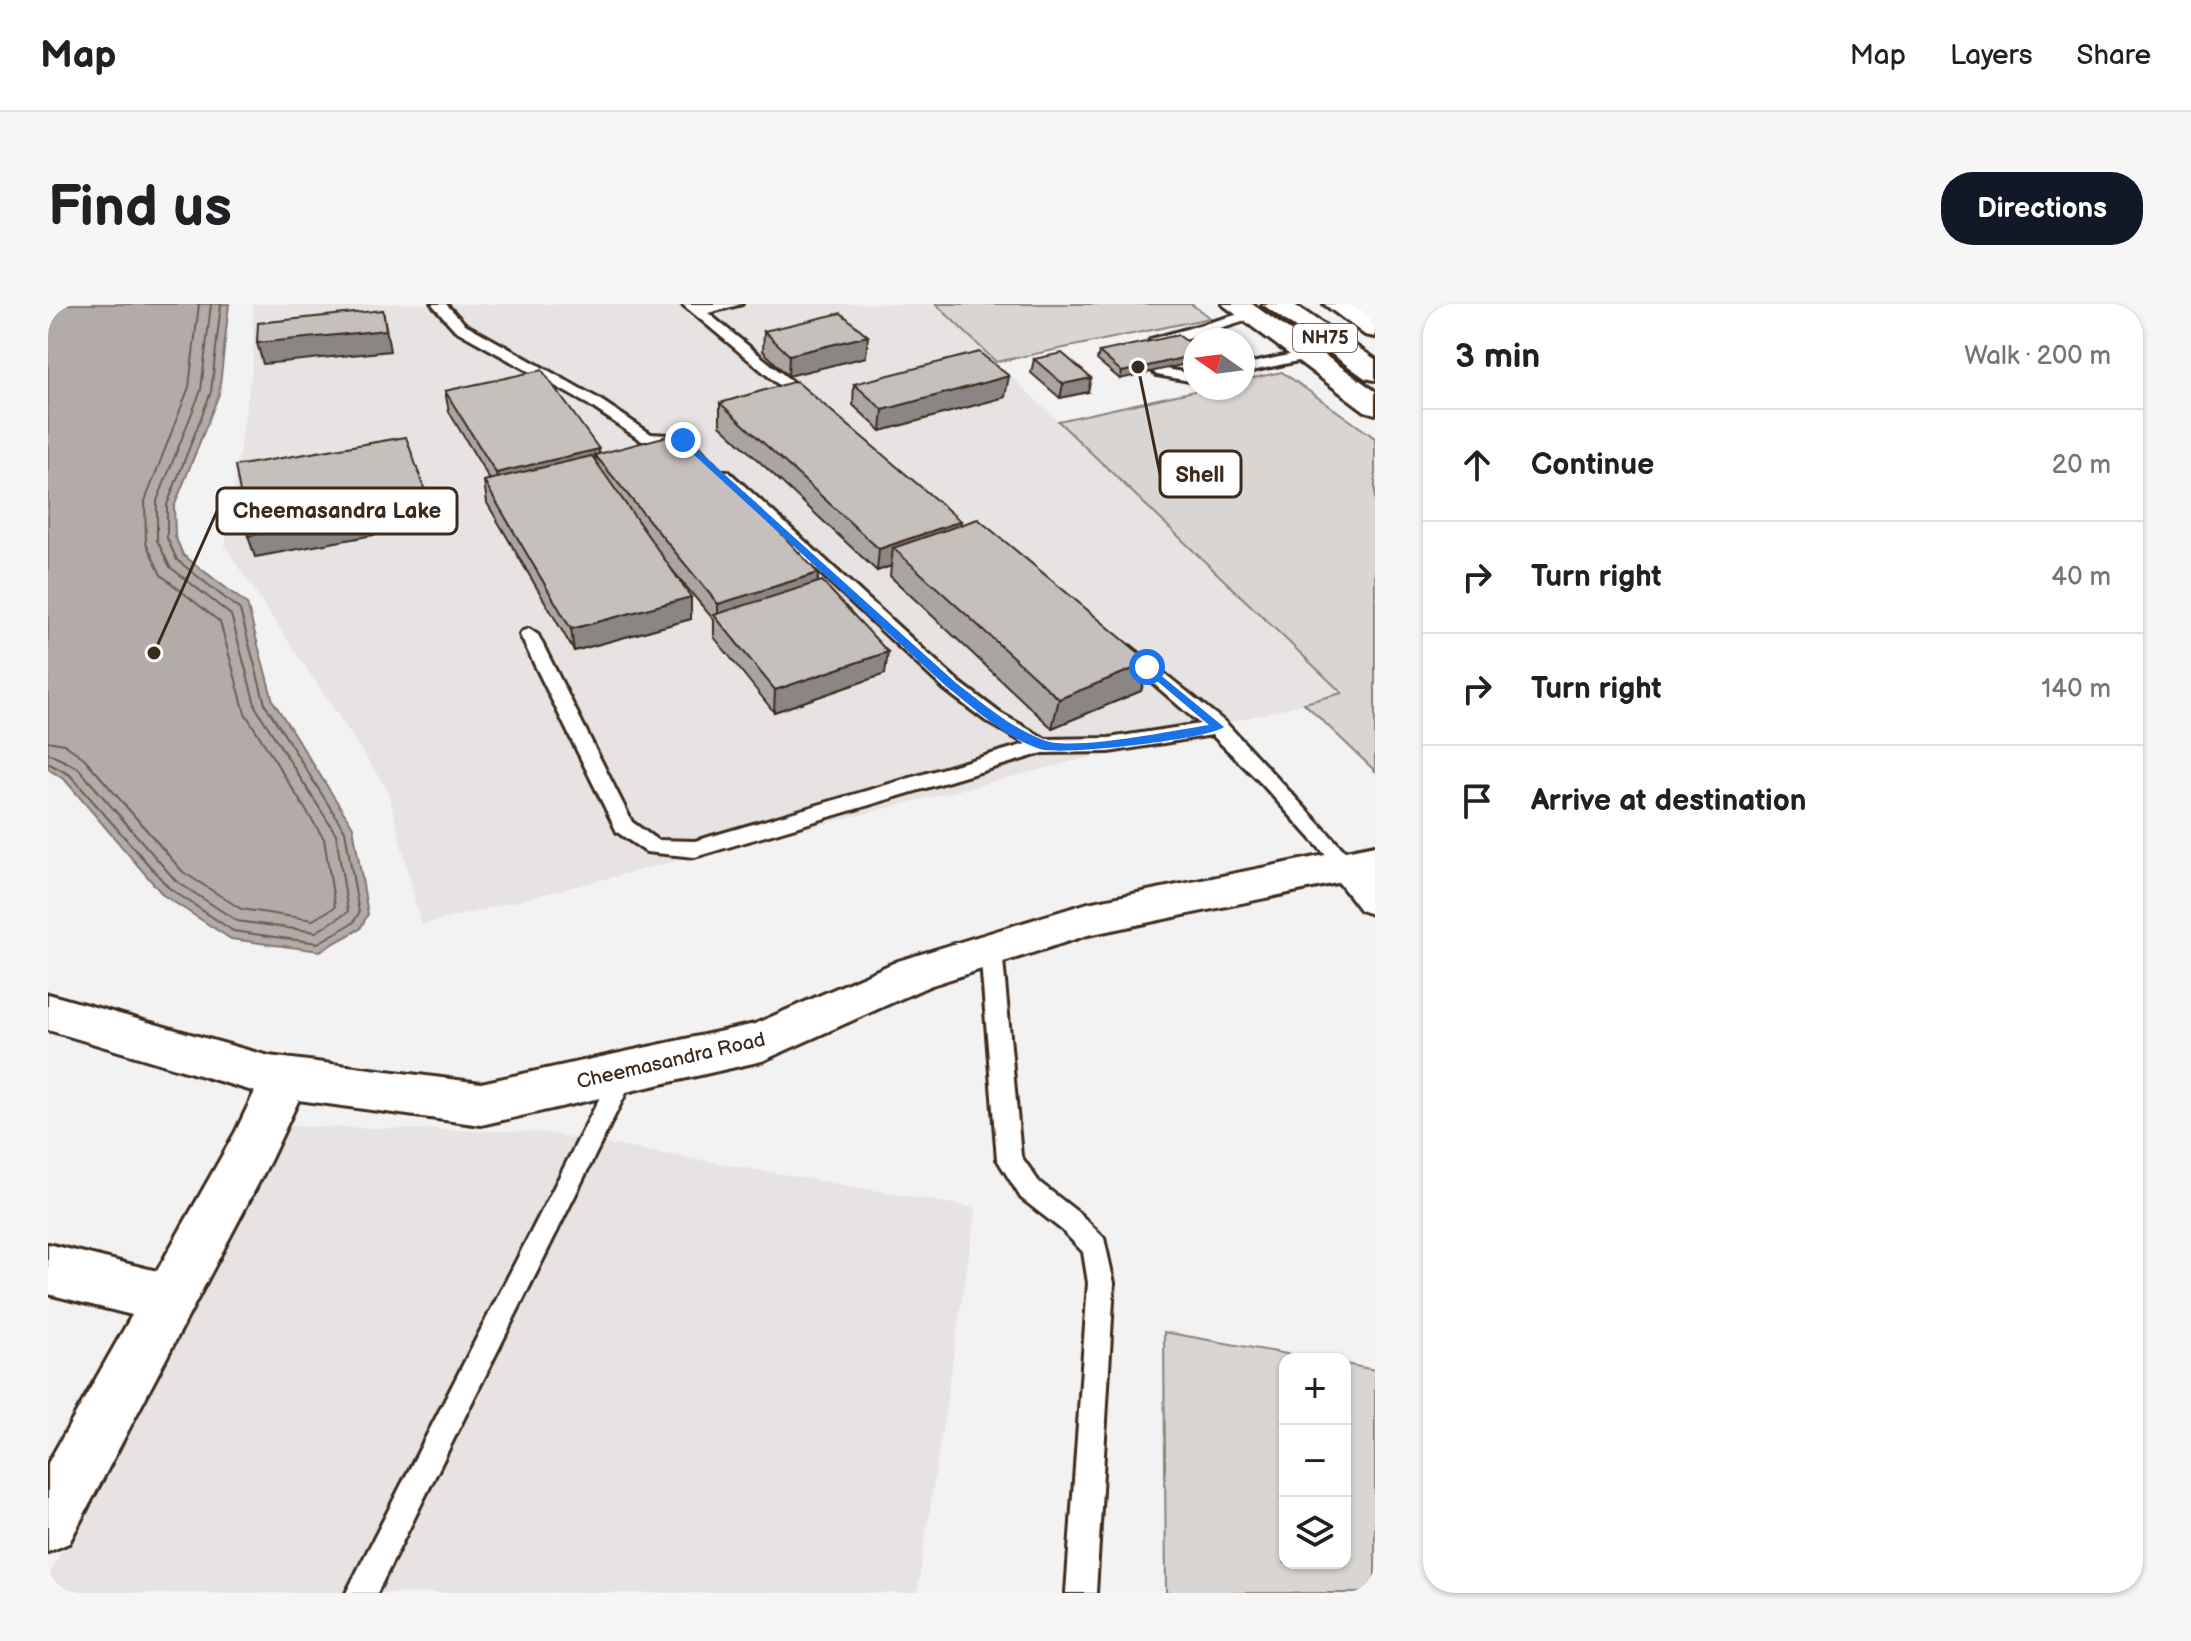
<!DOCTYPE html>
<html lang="en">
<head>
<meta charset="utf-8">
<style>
  :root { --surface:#fff; --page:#f6f6f6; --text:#202124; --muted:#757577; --line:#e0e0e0; --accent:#111827 }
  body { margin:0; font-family:"Balsamiq Sans",sans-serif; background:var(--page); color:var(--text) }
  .controls { position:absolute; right:24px; bottom:24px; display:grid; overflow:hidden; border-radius:16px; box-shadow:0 2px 6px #0004 }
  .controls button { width:72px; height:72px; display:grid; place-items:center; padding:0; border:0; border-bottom:2px solid var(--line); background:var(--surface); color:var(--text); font:40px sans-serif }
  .compass { position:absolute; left:1135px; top:24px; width:72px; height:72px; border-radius:50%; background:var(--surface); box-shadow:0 2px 6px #0004; rotate:284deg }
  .stop { position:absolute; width:24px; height:24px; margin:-18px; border:6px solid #1a73e8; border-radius:50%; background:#fff }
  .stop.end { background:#1a73e8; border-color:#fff; box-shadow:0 2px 8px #0008 }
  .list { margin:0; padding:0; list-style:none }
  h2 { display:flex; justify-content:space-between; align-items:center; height:104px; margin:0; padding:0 32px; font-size:34px }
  h2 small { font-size:26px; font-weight:400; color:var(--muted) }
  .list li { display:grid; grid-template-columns:52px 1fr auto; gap:24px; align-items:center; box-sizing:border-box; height:112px; padding:0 32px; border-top:2px solid var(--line) }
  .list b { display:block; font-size:30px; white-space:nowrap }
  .list em { font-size:26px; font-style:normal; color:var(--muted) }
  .icon { flex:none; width:44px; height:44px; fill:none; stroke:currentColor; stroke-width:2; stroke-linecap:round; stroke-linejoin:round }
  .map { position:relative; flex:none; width:1327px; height:1289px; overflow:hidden; border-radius:32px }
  header { display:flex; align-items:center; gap:48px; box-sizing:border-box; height:112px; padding:0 40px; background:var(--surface); border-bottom:2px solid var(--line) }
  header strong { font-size:38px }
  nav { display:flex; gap:44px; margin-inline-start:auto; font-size:28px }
  .intro { display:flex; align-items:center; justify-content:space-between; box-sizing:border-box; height:192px; padding:0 48px }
  h1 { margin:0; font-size:56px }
  .button { padding:20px 36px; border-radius:32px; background:var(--accent); color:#fff; font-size:28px; font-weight:700 }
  main { display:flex; gap:48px; padding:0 48px }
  aside { flex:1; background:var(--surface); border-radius:32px; box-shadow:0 2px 6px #0004 }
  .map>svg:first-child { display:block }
  .built { fill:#e6e3e2 }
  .green { fill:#d8d5d2; stroke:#8a8078; stroke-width:2 }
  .water { fill:#b2aba7; stroke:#827770; stroke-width:2 }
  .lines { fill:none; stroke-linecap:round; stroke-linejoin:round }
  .shore { stroke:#6b5e55; stroke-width:2 }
  .service-casing { stroke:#3b2a1e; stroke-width:6 }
  .minor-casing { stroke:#3b2a1e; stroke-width:6 }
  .tertiary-casing { stroke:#3b2a1e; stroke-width:6 }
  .primary-casing { stroke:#3b2a1e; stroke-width:6 }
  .trunk-casing { stroke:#3b2a1e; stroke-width:6 }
  .service { fill:#fff; fill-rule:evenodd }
  .minor { fill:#fff; fill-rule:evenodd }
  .tertiary { fill:#fff; fill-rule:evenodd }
  .primary { fill:#fff; fill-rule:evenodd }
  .trunk { fill:#fff; fill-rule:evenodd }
  .wall { fill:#aaa5a3; stroke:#3b2a1e; stroke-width:2 }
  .shaded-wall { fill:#8b8684; stroke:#3b2a1e; stroke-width:2 }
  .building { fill:#c6c0bd; stroke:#3b2a1e; stroke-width:2 }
  .route { fill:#1a73e8 }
  .labels { text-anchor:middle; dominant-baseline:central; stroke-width:6; stroke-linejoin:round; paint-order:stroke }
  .shield { fill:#fff; stroke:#766a62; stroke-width:2 }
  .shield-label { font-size:18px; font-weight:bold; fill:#3b2a1e }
  .street-label { font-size:20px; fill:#3b2a1e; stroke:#fff }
  .leader { fill:none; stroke:#3b2a1e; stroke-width:3 }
  .callout-dot { fill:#3b2a1e; stroke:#fff; stroke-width:3 }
  .callout { fill:#fff; stroke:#3b2a1e; stroke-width:3 }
  .callout-label { font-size:22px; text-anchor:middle; font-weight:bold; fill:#3b2a1e }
</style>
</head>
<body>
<header>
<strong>Map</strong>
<nav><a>Map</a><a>Layers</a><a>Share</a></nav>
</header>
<div class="intro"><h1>Find us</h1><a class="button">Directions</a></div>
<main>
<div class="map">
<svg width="1327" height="1289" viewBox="0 0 1327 1289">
  <rect width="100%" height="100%" fill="#f3f2f2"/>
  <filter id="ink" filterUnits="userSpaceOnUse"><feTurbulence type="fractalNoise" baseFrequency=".0125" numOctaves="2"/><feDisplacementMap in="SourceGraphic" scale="16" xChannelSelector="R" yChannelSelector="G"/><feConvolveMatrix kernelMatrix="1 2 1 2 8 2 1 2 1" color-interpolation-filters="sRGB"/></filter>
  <g filter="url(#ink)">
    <g class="built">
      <polygon points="205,0 888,0 1294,390 373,621 340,486 177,243 205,58"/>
      <polygon points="237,822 491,828 928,904 869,1289 0,1289 0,1273"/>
    </g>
    <g class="green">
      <polygon points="888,0 1143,0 1162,14 948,58"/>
      <polygon points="1234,68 1327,134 1327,467 1256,399 1294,389 1010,117 1160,84 1195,84 1195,76"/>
      <polygon points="1116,1028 1267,1055 1237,1055 1237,1259 1297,1259 1297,1060 1327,1066 1327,1289 1118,1289"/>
    </g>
    <polygon class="water" points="0,0 181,0 171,90 126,203 127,232 135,251 199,300 225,397 305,523 320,610 312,625 272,647 183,635 115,591 17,476 0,465"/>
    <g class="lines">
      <g class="shore">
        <polyline points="0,437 16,440 36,454 135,568 193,605 265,616 287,603 276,535 197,409 172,318 113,271 98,239 97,197 141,83 151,0"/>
        <polyline points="0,449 30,464 128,577 189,617 268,628 300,608 288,530 208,404 183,311 122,263 109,236 109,197 153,86 163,0"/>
        <polyline points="0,459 22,471 121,584 185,627 270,639 305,619 311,609 297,527 217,400 192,306 129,256 119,234 119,201 163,88 173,0"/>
      </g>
      <defs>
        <g id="service">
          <polygon points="384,0 398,0 417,20 551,95 603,130 637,132 645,137 637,142 594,137 541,101 407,26"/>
          <polygon points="634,0 694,0 660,9 765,95 765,101 755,101"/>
          <polygon points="1202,7 1209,11 1207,14 1105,46 1102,52 1118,65 1147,70 1147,78 1109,71 1087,53 1103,35"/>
          <polygon points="1259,47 1264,48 1264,54 1195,69 1195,61"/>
          <polygon points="670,167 680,167 910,377 952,409 998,435 1061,434 1152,420 1067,346 1070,342 1082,342 1178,419 1306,557 1309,562 1306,567 1292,567 1213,479 1164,431 1061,448 995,449 647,553 598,548 569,528 472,331 475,327 481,325 490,331 584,518 609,536 647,537 978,440 938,417 896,385 670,173"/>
          <polygon points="943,636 951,639 954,645 973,852 991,878 1032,910 1056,934 1066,979 1048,1289 1018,1289 1040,979 1035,948 1014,926 973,894 949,855 932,645 935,639"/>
          <polygon points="576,759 584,762 588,769 329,1289 298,1289 568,762"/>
        </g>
        <g id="minor">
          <polygon points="1299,547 1314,551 1327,566 1327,611 1312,606 1278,562 1284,551"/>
          <polygon points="237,754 254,760 261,774 222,857 21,1239 0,1248 0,1159 84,1011 0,990 0,940 109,967 188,827 220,760"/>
        </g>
        <polygon id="tertiary" points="1327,541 1327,571 1040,631 881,682 714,757 433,821 221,792 0,726 0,690 221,752 433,779 707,720 850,657 1040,599"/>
        <polygon id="primary" points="1174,0 1204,0 1327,87 1327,110 1317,107"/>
        <g id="trunk">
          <polygon points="1214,0 1245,0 1327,55 1327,76 1317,74"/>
          <polygon points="1276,0 1307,0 1327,13 1327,33 1317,31"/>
        </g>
      </defs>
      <use href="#service" class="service-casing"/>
      <use href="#minor" class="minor-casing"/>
      <use href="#tertiary" class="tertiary-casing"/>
      <use href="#primary" class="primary-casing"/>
      <use href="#trunk" class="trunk-casing"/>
      <use href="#service" class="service"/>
      <use href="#minor" class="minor"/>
      <use href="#tertiary" class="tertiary"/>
      <use href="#primary" class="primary"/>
      <use href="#trunk" class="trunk"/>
    </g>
    <g class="wall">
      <polygon points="716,27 818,53 740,72 715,47"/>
      <polygon points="1147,43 1072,75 1049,56 1051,48"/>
      <polygon points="986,55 1040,88 1012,94 983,69"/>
      <polygon points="806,80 957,93 833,127 805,101"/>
      <polygon points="397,87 551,150 770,269 770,278 837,370 726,408 666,333 666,316 620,261 643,315 526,347 439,199 436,177 442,176 401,108"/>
      <polygon points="672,99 912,221 1102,358 1093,387 1004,424 842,272 843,262 829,267 672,121"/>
    </g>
    <g class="shaded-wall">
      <polygon points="335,6 342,47 215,60 209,39"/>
      <polygon points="820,32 818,53 740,72 741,51"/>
      <polygon points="1147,51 1147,58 1072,75 1074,68"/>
      <polygon points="961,72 957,93 833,127 835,106"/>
      <polygon points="1043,74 1040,88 1012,94 1015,80"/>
      <polygon points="551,145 551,156 547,151 549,168 451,191 448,169"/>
      <polygon points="381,198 385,220 207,253 200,232"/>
      <polygon points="913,217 910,239 845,244 843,262 829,267 831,245"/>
      <polygon points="770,269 769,291 670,317 670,300"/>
      <polygon points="643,293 643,315 526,347 523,325"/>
      <polygon points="840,348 837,370 726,408 727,386"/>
      <polygon points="1102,358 1093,387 1004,424 1011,395"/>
    </g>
    <g class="building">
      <polygon points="335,6 338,26 209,39 210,19"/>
      <polygon points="793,9 820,32 741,51 716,27"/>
      <polygon points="1130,31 1147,43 1147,51 1074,68 1051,48"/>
      <polygon points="931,48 961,72 835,106 806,80"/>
      <polygon points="1014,49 1043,74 1015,80 986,55"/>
      <polygon points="494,66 551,145 448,169 397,87"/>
      <polygon points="748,77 913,217 831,245 672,99"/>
      <polygon points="638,127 770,269 670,300 547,151"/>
      <polygon points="358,133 381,198 200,232 187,162"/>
      <polygon points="544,152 643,293 523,325 436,177"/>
      <polygon points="930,215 1102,358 1011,395 845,244"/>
      <polygon points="774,277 840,348 727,386 666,311"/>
    </g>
  </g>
  <path class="route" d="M635,133L907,378C934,399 962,423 995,436C1023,448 1127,426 1161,421L1095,365L1099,360L1176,423C1160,435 1015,452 992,445C958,434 927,405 899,383L632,138Z"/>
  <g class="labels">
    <rect class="shield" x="1245" y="20" width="64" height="28" rx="6"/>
    <g class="shield-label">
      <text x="1277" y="34">NH75</text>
    </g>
    <g class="street-label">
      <text transform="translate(623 757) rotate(-13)">Cheemasandra Road</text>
    </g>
  </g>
  <path class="leader" d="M1090 63L1112 170M106 349L169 207"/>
  <g class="callout-dot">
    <circle cx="1090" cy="63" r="8"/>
    <circle cx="106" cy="349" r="8"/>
  </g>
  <g class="callout">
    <rect x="1112" y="147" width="81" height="46" rx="8"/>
    <rect x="169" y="184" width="240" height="46" rx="8"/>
  </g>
  <g class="callout-label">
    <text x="1152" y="178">Shell</text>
    <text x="289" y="214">Cheemasandra Lake</text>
  </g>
</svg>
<div class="controls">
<button>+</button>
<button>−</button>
<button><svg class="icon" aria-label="layers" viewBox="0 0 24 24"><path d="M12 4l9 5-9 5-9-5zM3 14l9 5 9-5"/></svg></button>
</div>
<svg class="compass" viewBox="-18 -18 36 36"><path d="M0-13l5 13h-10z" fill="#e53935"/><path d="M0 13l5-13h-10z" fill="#757577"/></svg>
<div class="stop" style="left:1099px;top:363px"></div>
<div class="stop end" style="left:635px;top:136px"></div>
</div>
<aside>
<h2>3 min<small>Walk · 200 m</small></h2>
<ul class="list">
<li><svg class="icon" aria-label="ahead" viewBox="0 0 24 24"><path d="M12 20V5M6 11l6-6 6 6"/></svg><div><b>Continue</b></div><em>20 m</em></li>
<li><svg class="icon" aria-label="right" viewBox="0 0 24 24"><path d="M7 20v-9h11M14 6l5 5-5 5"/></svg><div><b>Turn right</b></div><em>40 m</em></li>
<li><svg class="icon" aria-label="right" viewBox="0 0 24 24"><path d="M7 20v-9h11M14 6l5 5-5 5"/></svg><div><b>Turn right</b></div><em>140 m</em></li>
<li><svg class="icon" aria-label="arrive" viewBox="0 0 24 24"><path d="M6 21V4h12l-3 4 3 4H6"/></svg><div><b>Arrive at destination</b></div></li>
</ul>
</aside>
</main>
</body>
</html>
